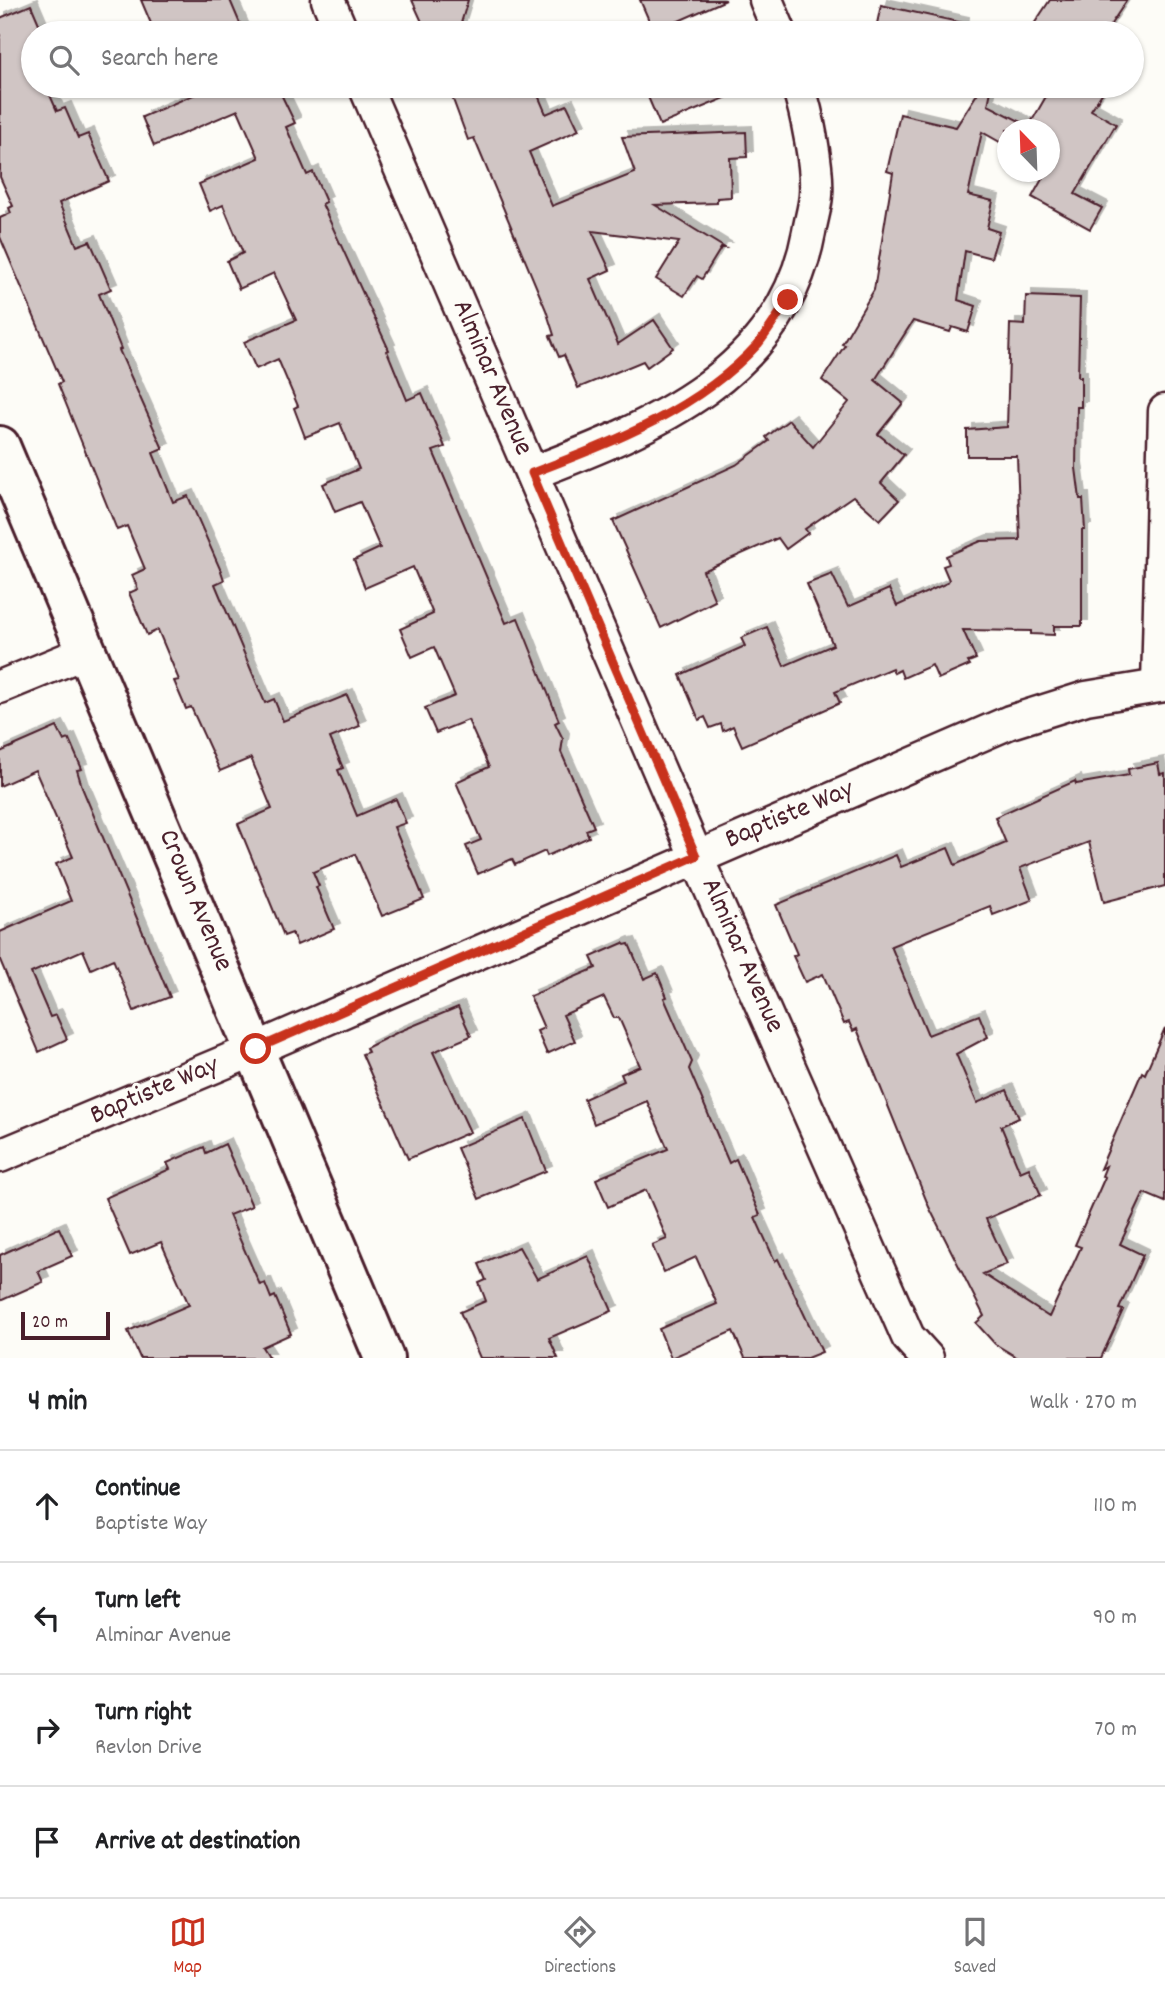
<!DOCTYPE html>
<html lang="en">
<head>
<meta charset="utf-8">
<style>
  :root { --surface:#fff; --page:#f6f6f6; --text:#202124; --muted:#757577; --line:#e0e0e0; --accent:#c8321e }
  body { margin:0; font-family:Dekko,sans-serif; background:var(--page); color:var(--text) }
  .compass { position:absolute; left:997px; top:119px; width:63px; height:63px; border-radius:50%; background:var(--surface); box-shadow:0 2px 5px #0004; rotate:337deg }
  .scale { position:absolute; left:21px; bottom:18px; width:89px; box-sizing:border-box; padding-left:7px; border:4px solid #4a1f2b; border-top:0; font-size:19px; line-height:24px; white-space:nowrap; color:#4a1f2b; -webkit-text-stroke:5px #fdfcf7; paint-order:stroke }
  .stop { position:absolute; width:21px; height:21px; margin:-16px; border:5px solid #c8321e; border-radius:50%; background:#fff }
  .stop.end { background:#c8321e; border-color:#fff; box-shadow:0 2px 7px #0008 }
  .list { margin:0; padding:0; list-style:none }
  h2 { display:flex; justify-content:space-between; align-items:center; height:91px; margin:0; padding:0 28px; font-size:30px }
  h2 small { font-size:23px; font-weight:400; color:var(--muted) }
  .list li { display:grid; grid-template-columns:46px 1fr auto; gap:21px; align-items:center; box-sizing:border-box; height:112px; padding:0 28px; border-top:2px solid var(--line) }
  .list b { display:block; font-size:26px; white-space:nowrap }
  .list p { margin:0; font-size:23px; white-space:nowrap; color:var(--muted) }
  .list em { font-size:23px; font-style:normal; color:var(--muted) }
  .icon { flex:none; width:38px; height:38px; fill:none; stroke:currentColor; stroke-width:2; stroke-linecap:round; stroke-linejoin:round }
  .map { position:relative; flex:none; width:1165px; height:1358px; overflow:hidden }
  .search { position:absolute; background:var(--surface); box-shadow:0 2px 5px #0004; left:21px; right:21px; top:21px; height:77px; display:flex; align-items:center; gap:18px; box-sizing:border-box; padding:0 24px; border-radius:38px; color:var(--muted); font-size:26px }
  .sheet { height:539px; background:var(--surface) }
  nav { display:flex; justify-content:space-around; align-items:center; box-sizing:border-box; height:98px; border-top:2px solid var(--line); background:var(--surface); font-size:19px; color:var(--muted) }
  nav a { display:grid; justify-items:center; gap:4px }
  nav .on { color:var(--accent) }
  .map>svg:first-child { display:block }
  .building { fill:#d0c5c4; stroke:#4a1f2b; stroke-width:2; filter:url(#shadow) }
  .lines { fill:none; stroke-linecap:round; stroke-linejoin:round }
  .street-casing { stroke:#4a1f2b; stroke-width:37 }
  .secondary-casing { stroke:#4a1f2b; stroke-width:44 }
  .street { stroke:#fdfcf7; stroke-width:32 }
  .secondary { stroke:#fdfcf7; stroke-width:38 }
  .route { stroke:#c8321e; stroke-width:9 }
  .labels { text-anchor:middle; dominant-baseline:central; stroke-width:6; stroke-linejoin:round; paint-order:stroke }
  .street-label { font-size:28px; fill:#4a1f2b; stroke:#fdfcf7 }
</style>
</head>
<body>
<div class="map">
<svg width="1165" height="1358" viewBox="0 0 1165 1358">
  <defs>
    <filter id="shadow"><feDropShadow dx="6" dy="-6" stdDeviation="0" flood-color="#0004"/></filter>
  </defs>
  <rect width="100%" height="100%" fill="#fdfcf7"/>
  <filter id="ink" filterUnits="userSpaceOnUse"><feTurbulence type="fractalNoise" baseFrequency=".0143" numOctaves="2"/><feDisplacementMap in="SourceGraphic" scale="14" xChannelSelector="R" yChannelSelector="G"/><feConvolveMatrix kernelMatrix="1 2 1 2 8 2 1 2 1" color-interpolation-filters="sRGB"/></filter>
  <g filter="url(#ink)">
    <g class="building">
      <polygon points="141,0 230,0 244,33 155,33"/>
      <polygon points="412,0 468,0 458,33 427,33"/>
      <polygon points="640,0 726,0 654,32"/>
      <polygon points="1050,0 1127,0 1105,33 1028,33"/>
      <polygon points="31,5 43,33 33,33 33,86 46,86 57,111 65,108 78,138 88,134 109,181 59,203 77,246 90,241 111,289 99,294 121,349 119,350 163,449 153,453 173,502 188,496 221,571 224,580 215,584 265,703 274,699 283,721 347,695 360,726 330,738 343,768 338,770 357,816 396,799 406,823 394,827 424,899 382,916 355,854 313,872 319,886 316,887 334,929 297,945 292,933 284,936 238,824 272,809 251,758 220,771 191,707 186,709 174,681 179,680 158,630 147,635 129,593 138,589 132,575 145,569 127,526 117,530 58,384 62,382 0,237 0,218 11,213 9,208 13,206 0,177 0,18"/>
      <polygon points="881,5 963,23 962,33 875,33"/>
      <polygon points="214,86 294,86 280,92 295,123 286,127 307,175 313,172 326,202 322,204 389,350 387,351 407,400 422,393 445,447 433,451 506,623 518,618 559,721 555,723 563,739 561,752 594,827 586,830 589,837 547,856 545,851 515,865 512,859 478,874 466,846 481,840 456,782 489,767 468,720 436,733 425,708 455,696 434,647 412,657 400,629 433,614 413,567 365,588 354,560 380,548 360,502 335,512 323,484 359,469 340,423 305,437 294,408 298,406 278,359 256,369 244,342 296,320 274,273 239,289 227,261 243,253 223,205 210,211 199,184 259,158 238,110 154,146 142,117"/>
      <polygon points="448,86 506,86 511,98 535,88 546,114 567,105 579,130 529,152 552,206 635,173 622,137 746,132 747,157 730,158 731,197 717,198 717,203 655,205 725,248 721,248 702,279 697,276 684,296 656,279 679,242 592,231 610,270 590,279 618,344 654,320 673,348 647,367 643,361 578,388 564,355 559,357 550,336 554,335 546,310 474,138 468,140"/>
      <polygon points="675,86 754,86 660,125 648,97"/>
      <polygon points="982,86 992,86 988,105 1029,126 1052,86 1107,86 1091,110 1116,124 1075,194 1102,208 1090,229 1032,197 1046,172 1049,172 1049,130 1007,130 1007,146 982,132 968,195 993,201 987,228 999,232 991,258 965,251 958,300 976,306 968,332 952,327 950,332 913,321 875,380 903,403 878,434 904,455 881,483 899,500 880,520 853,496 805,529 808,533 786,549 778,538 703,571 715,601 661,628 613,521 736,465 769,441 766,437 789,420 813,447 849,402 822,380 845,345 842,344 874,290 893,173 887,171 900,114 956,127"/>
      <polygon points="1026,296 1080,298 1078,377 1081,377 1081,407 1077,407 1076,468 1080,499 1083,499 1085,530 1082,530 1082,626 1054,626 1054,635 1031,634 1031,631 963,630 976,659 968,662 970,665 938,679 932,665 903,678 900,670 894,673 892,668 835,692 840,703 742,746 733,726 723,731 721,724 710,728 705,717 699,720 680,675 745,646 741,638 767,627 784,666 833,645 807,584 832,574 848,607 889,589 897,606 947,583 949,580 943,566 949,564 946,556 981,541 1020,540 1017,456 967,456 967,430 1007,427 1010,324 1025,325"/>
      <polygon points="57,727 64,741 69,739 82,769 77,770 83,790 170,997 134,1011 113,959 91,969 83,950 31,973 50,1017 56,1015 67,1039 39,1052 0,960 0,932 71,901 56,864 73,857 35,770 0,786 0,752"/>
      <polygon points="1158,763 1160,774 1165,773 1165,886 1104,902 1089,842 1020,868 1032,900 993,915 990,906 891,946 928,1035 979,1015 988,1037 956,1054 977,1103 1007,1090 1019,1118 1001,1126 1020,1172 1029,1168 1041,1195 986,1219 1007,1264 983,1274 1049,1317 1081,1247 1075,1245 1105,1177 1102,1176 1106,1166 1100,1169 1142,1072 1145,1074 1165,1028 1165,1202 1144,1193 1120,1244 1143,1255 1119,1309 1123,1310 1101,1358 1018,1358 995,1344 976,1323 984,1316 929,1207 857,1029 853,1031 849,1022 844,1024 823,974 805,982 793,956 797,954 776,905 896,855 901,867 948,848 955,865 1006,843 995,817 1075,781 1076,784 1129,775 1128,769"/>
      <polygon points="623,943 625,945 629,944 644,979 657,973 667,997 664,998 692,1062 689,1069 729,1163 736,1159 760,1215 755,1217 775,1261 778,1259 822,1352 807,1358 745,1358 733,1331 671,1358 659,1329 717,1304 696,1257 664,1272 652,1245 667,1239 646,1190 608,1207 596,1179 668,1149 647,1101 594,1124 584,1099 624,1081 621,1074 640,1066 619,1018 614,1018 604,997 563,1015 575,1041 547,1054 537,1031 544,1028 530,996 596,968 591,957"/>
      <polygon points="458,1007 471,1036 433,1052 470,1132 408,1159 362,1054 368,1052 366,1048 398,1032"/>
      <polygon points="525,1119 546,1171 479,1199 457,1148"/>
      <polygon points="225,1144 252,1206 229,1215 260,1285 265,1283 271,1298 275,1296 291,1334 262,1347 269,1358 140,1358 128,1331 189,1305 161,1242 130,1255 105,1198 170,1169 167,1163 204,1147 206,1153"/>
      <polygon points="59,1228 72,1256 38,1271 43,1282 0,1301 0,1255"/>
      <polygon points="519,1247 537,1279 588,1256 612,1311 549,1338 558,1358 480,1358 460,1312 486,1301 479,1283 486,1280 479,1264"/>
    </g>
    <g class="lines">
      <defs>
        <g id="street">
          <polyline points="328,0 342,33"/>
          <polyline points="766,0 780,33"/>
          <polyline points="365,86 696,856 908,1337 927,1358"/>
          <path d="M532,473C653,427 783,374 809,232C811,220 815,208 816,195C818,167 807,112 798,86"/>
          <polyline points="1158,685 1165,411"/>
          <polyline points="0,687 88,651"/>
          <polyline points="0,1156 256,1049 1010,722 1086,698 1165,685"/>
        </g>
        <polyline id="secondary" points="0,446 384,1358"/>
      </defs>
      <use href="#street" class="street-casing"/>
      <use href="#secondary" class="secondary-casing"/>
      <use href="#street" class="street"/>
      <use href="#secondary" class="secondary"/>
    </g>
  </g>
  <g class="lines" filter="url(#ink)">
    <path class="route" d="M256,1049L696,856L532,473C613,442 698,410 758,344C769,331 778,315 788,300"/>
  </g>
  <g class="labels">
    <g class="street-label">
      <text transform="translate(491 378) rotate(67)">Alminar Avenue</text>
      <text transform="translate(790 816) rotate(-23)">Baptiste Way</text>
      <text transform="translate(194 901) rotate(67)">Crown Avenue</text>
      <text transform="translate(741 956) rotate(66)">Alminar Avenue</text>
      <text transform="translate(155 1092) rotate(-23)">Baptiste Way</text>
    </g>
  </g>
</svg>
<svg class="compass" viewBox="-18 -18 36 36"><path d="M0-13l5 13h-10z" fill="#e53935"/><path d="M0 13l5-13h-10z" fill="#757577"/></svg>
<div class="scale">20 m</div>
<div class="stop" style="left:256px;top:1049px"></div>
<div class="stop end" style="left:788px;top:300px"></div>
<div class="search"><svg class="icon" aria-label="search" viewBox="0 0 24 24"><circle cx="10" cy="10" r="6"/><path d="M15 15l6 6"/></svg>Search here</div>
</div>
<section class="sheet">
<h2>4 min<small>Walk · 270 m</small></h2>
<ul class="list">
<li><svg class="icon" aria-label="ahead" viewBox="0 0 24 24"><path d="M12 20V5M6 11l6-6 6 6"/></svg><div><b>Continue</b><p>Baptiste Way</p></div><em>110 m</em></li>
<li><svg class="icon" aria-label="left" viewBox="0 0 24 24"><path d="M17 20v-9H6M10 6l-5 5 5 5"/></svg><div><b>Turn left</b><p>Alminar Avenue</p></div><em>90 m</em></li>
<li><svg class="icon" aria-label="right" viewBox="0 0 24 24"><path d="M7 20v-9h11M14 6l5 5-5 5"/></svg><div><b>Turn right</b><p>Revlon Drive</p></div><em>70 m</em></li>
<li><svg class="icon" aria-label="arrive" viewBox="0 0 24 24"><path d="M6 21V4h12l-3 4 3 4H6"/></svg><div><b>Arrive at destination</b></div></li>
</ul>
</section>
<nav>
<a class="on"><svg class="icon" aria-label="map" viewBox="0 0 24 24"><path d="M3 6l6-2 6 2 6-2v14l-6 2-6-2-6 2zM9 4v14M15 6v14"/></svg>Map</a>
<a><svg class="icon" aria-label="directions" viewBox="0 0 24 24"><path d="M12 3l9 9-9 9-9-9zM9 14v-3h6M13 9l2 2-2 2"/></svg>Directions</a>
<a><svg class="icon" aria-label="saved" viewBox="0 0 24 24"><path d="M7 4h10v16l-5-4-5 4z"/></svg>Saved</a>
</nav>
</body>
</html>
